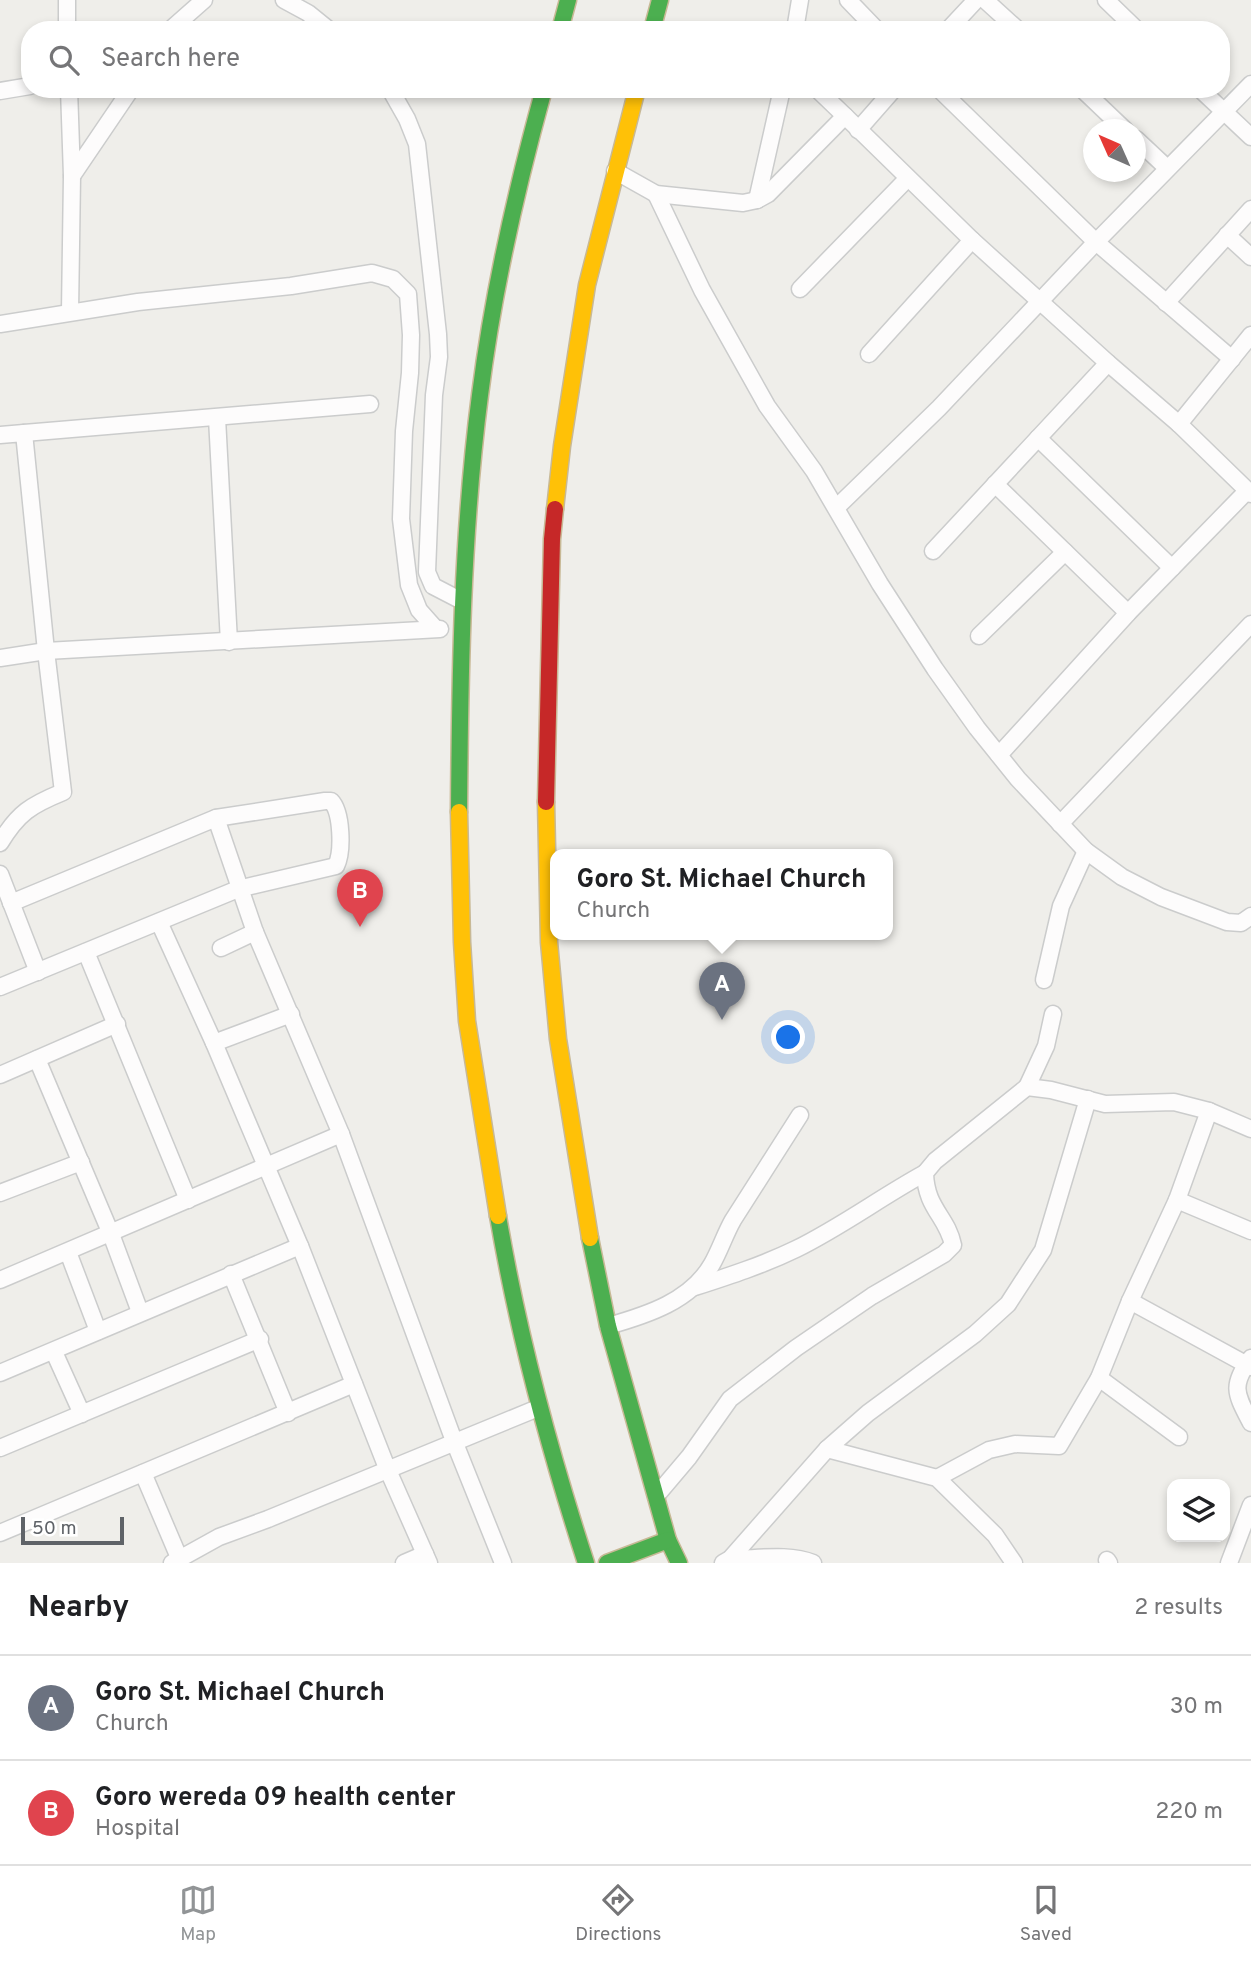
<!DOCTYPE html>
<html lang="en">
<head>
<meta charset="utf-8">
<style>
  :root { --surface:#fff; --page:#f2f2f2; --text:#202124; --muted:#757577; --line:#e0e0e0; --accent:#919496 }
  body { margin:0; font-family:Overpass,sans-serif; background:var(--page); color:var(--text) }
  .controls { position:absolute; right:21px; bottom:21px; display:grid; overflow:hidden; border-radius:14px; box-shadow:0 4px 10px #0003 }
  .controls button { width:63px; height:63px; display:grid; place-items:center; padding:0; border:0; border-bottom:2px solid var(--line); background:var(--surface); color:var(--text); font:35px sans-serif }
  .compass { position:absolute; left:1083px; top:119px; width:63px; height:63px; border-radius:50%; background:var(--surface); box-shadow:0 4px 10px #0003; rotate:315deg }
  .scale { position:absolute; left:21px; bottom:18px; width:103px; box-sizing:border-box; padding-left:7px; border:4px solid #5f6368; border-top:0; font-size:19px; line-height:24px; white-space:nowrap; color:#5f6368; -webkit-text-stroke:5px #fff; paint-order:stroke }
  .you { position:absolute; left:789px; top:1038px; width:24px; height:24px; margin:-18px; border:5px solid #fff; border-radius:50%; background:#1a73e8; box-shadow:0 0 0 10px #1a73e833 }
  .badge { display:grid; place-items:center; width:46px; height:46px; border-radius:50%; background:var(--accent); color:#fff; font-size:23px; font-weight:700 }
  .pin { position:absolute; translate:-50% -58px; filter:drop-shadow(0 2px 4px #0008) }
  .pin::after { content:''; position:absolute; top:37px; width:24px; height:21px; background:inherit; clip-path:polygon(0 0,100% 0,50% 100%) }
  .popup { position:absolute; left:550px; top:849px; width:343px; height:91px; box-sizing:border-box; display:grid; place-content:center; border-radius:14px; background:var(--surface); filter:drop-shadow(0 2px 5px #0005); font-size:23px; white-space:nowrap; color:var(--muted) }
  .popup b { font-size:26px; color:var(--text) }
  .popup::after { content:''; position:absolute; left:50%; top:100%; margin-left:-14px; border:14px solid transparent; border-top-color:var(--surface) }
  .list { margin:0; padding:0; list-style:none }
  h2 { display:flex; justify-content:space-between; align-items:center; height:91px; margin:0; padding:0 28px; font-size:30px }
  h2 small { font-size:23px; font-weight:400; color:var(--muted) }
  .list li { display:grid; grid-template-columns:46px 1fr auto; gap:21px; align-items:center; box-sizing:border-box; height:105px; padding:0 28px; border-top:2px solid var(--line) }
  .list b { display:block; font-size:26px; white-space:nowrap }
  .list p { margin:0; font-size:23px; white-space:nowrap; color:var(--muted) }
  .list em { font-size:23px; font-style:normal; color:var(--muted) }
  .icon { flex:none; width:38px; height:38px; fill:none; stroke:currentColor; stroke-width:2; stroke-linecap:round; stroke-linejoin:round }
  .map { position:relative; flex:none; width:1251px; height:1563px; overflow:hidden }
  .search { position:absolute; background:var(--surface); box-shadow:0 4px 10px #0003; left:21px; right:21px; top:21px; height:77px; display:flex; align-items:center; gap:18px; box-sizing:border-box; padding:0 24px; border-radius:28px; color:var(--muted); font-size:26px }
  .sheet { height:301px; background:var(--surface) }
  nav { display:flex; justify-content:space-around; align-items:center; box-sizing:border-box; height:98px; border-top:2px solid var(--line); background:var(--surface); font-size:19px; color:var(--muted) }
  nav a { display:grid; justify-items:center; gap:4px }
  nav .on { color:var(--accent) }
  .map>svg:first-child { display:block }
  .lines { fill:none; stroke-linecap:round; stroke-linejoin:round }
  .street-casing { stroke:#cbcccc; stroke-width:19 }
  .fast-casing { stroke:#c8b996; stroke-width:19 }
  .slow-casing { stroke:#c8b996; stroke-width:19 }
  .jam-casing { stroke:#c8b996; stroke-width:19 }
  .street { stroke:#fdfcfc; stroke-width:16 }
  .fast { stroke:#4caf50; stroke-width:16 }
  .slow { stroke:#ffc107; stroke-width:16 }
  .jam { stroke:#c62828; stroke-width:16 }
</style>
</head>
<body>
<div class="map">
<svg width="1251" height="1563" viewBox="0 0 1251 1563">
  <rect width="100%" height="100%" fill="#efeeea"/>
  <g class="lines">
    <defs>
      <g id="street">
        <polyline points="67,0 67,30"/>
        <polyline points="284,0 308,13 329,30"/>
        <polyline points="848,0 877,30"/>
        <polyline points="985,0 1018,30"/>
        <polyline points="1106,0 1137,30"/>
        <polyline points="170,30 204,0"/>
        <polyline points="795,30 800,0"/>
        <polyline points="948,30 976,0"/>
        <polyline points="69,89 72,176 70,312"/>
        <polyline points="390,89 407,119 417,144 438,334 439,357 434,395 427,572 433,586 462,601"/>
        <polyline points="939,89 1096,242 1232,359"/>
        <polyline points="1082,89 1125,130"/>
        <polyline points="1200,89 1251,137"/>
        <polyline points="0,91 30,86"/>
        <polyline points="845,116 972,240 1108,363 1179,424 1251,494"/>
        <polyline points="858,130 894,89"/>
        <polyline points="1136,139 1167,168"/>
        <polyline points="615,171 656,194 743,203 757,200 768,194 845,116 817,89"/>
        <polyline points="72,176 131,89"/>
        <polyline points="656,194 702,290 767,406 814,471 880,584 935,669 977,728 1018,779 1086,851 1122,877 1161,897 1227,922 1241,923 1251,916"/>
        <polyline points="757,200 782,89"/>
        <polyline points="1227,235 1251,257"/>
        <polyline points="800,289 908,178"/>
        <polyline points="1166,303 1251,209"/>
        <polyline points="0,324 138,302 291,286 372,273 393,279 408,294 411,335 410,373 404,431 401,519 409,585 419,610 435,628"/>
        <polyline points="869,354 972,240"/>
        <polyline points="217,418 229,642"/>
        <polyline points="1179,424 1251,335"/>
        <polyline points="24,433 370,404"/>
        <path d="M0,435L24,433L46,651L63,792C31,805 18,813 0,843"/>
        <polyline points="1038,438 1172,568"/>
        <polyline points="995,484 1128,613"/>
        <polyline points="837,507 939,408 1096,242 1251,84"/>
        <polyline points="933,551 1108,363"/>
        <polyline points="979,636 1065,552"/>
        <polyline points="0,658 46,651 440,629"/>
        <polyline points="999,755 1128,613 1247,491"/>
        <polyline points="216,818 255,932 341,1134 454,1441 503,1563"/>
        <polyline points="1060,824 1251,624"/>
        <polyline points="0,874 38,972"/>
        <polyline points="159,922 214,1043 300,1246 387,1468 429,1563"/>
        <polyline points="221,948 255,932"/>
        <polyline points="86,952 188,1200"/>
        <polyline points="1044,980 1061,906 1086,851"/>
        <path d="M0,987L238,889L336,866C343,852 342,812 331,801H325L216,818L11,903"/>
        <polyline points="214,1043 291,1014"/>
        <polyline points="37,1059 111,1234 140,1312"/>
        <polyline points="0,1075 117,1024"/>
        <polyline points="1027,1087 1046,1046 1053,1014"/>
        <polyline points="0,1193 81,1162"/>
        <polyline points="1177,1200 1209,1111 1251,1129"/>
        <polyline points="68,1252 98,1331"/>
        <polyline points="231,1274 288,1413"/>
        <polyline points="0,1280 341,1134"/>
        <path d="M695,1287C729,1276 763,1265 796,1249C841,1227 881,1197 925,1173"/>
        <polyline points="1130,1301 1251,1367"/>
        <path d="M608,1326C647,1315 691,1301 712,1264C720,1250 725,1234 733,1220C755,1185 778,1150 800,1115"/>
        <polyline points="54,1352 82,1414"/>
        <path d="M1251,1358C1230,1386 1236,1394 1251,1423"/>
        <polyline points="0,1373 300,1246"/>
        <polyline points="1099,1378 1179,1437"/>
        <polyline points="0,1448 260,1339"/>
        <polyline points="827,1449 937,1478 995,1535 1014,1563"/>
        <polyline points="143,1473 180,1560"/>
        <polyline points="937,1478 989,1450 1015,1444 1059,1446 1099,1378 1130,1301 1177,1200 1251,1231"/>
        <path d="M656,1496L689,1457L730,1399L796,1348L872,1296L944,1254L953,1245C947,1216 926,1209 925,1173L935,1161L1027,1087L1051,1090L1105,1104L1174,1102L1209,1111"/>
        <polyline points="0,1533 354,1384"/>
        <polyline points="1107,1560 1109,1563"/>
        <path d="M731,1562L730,1559C756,1559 789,1553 813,1563"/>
        <polyline points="172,1563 219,1537 268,1519 538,1408"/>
        <polyline points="404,1563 425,1554"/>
        <polyline points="723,1563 730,1559 827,1449 868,1413 975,1334 1008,1304 1043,1250 1088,1099"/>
        <polyline points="1229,1563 1251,1505"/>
      </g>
      <g id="fast">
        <polyline points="560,30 568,0"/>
        <polyline points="652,30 660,0"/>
        <path d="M459,812C460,673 462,533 480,395C493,291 516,190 544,89"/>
        <path d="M498,1216C518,1334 549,1449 586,1563"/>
        <polyline points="590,1238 608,1326 668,1540 679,1563"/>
        <polyline points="607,1563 668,1540"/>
      </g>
      <g id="slow">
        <polyline points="555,509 562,446 587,285 637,89"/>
        <polyline points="546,802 549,942 558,1039 590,1238"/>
        <polyline points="459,812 462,942 467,1021 498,1216"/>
      </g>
      <polyline id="jam" points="546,802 552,539 555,509"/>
    </defs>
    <use href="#street" class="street-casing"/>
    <use href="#fast" class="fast-casing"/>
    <use href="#slow" class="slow-casing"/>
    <use href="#jam" class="jam-casing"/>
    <use href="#street" class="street"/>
    <use href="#fast" class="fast"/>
    <use href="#slow" class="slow"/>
    <use href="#jam" class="jam"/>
  </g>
</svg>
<div class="controls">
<button><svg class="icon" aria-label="layers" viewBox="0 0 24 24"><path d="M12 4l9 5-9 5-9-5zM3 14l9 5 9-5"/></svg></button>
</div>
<svg class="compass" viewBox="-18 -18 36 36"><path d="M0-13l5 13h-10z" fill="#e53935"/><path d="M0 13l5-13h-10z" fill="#757577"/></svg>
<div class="scale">50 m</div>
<div class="you"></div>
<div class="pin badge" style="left:722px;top:1020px;background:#6b7280">A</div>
<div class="popup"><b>Goro St. Michael Church</b>Church</div>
<div class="pin badge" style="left:360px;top:927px;background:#e0444e">B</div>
<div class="search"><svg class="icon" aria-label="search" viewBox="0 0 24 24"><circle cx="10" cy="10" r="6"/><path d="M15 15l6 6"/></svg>Search here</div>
</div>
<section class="sheet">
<h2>Nearby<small>2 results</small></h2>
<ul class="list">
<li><span class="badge" style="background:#6b7280">A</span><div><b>Goro St. Michael Church</b><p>Church</p></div><em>30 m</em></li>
<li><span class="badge" style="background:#e0444e">B</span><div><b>Goro wereda 09 health center</b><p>Hospital</p></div><em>220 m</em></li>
</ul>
</section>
<nav>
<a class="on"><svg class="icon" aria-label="map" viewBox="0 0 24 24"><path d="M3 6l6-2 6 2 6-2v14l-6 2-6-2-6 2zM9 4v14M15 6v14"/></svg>Map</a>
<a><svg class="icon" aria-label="directions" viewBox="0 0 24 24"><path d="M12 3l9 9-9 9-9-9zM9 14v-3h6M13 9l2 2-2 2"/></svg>Directions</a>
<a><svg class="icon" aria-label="saved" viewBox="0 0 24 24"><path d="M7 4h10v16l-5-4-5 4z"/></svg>Saved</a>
</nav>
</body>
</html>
